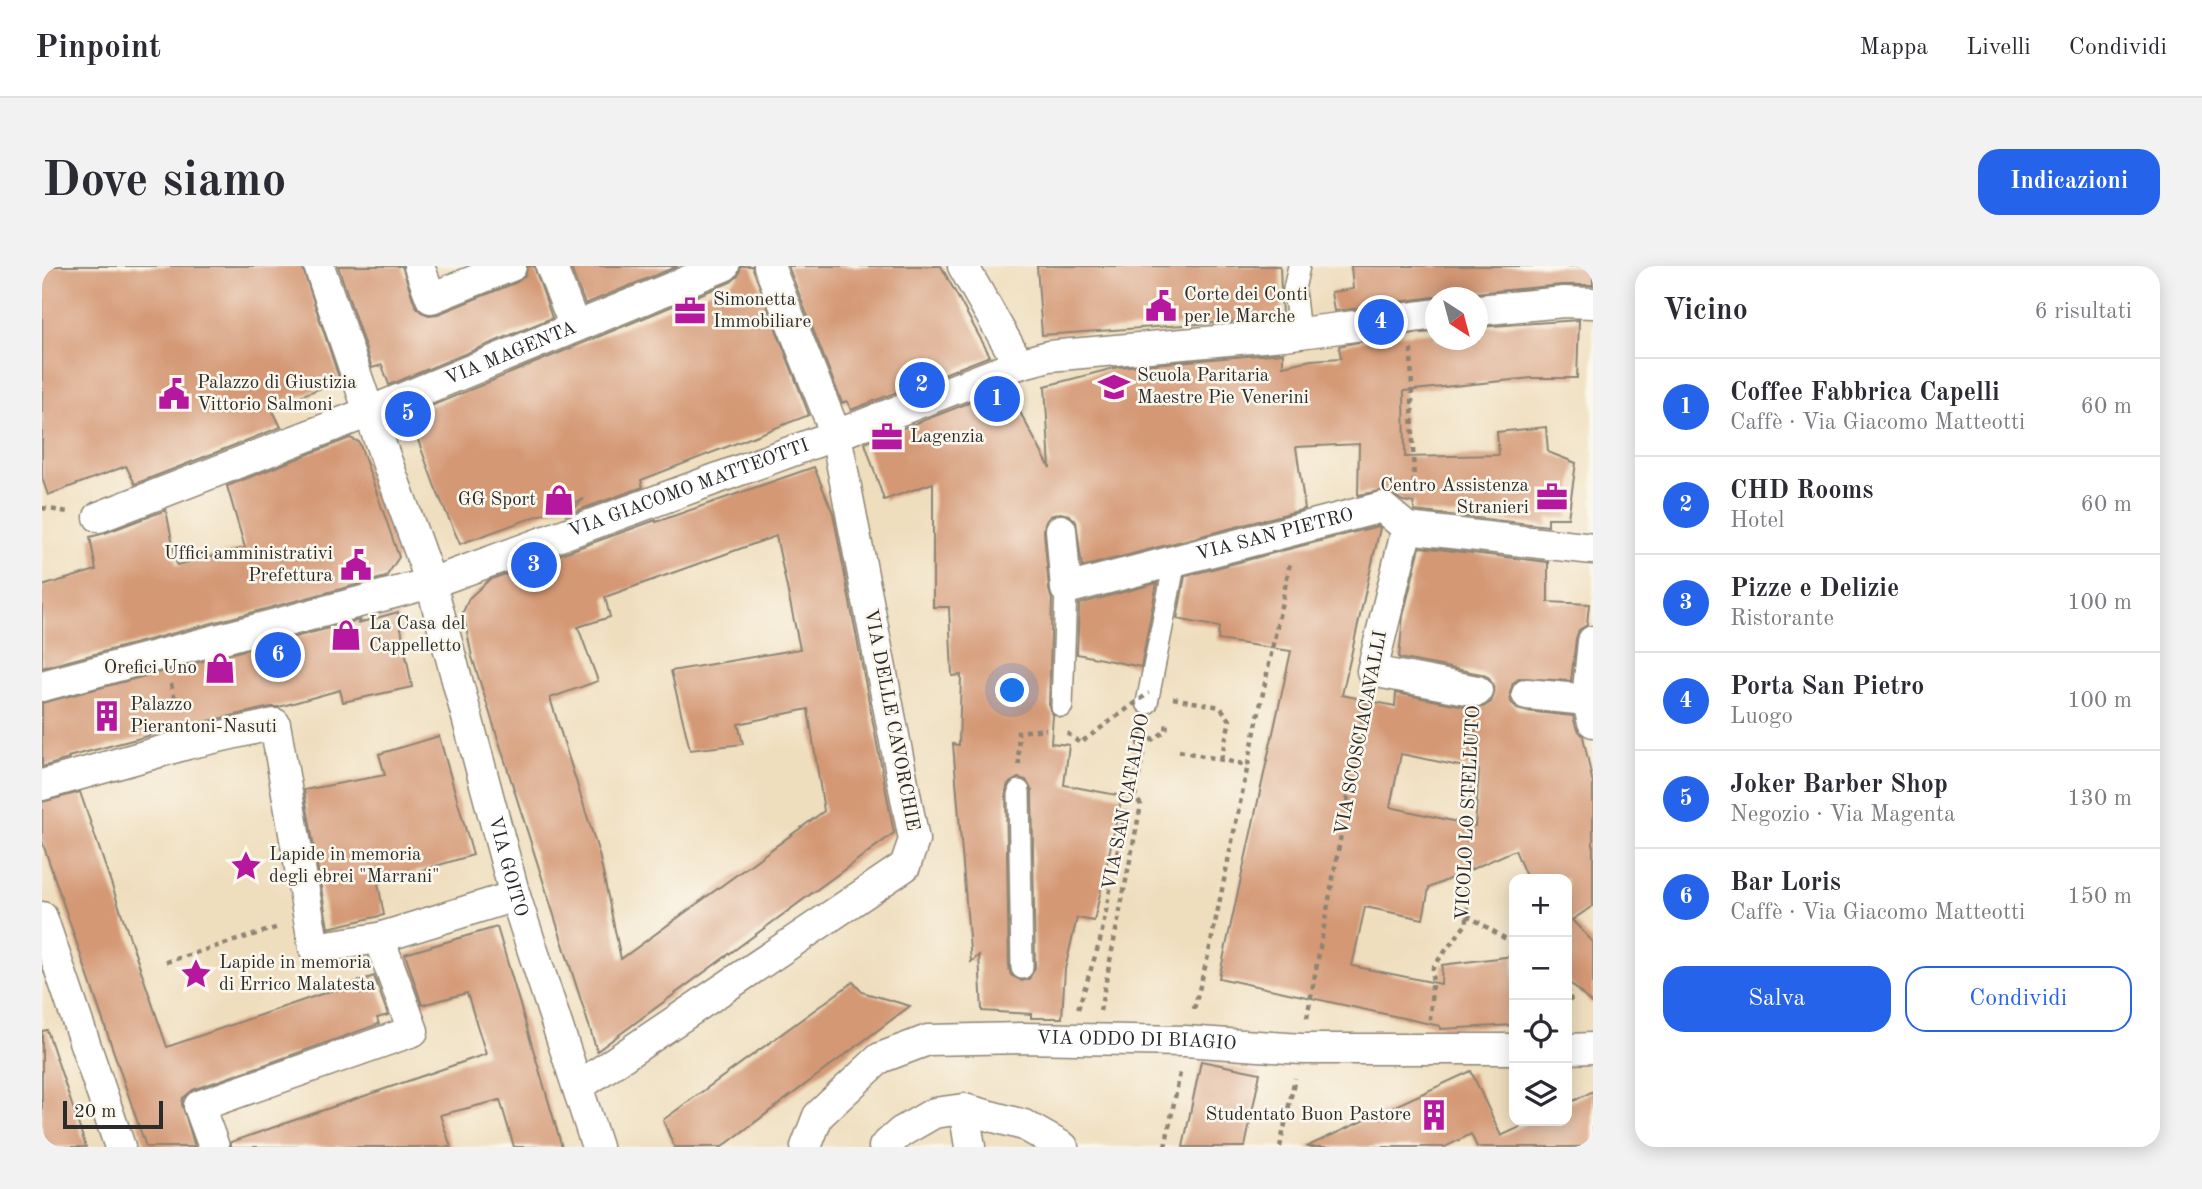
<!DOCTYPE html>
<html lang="it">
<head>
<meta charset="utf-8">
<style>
  :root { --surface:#fff; --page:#f2f2f3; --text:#2b2b33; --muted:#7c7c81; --line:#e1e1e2; --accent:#2563eb }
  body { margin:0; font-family:"Old Standard TT",serif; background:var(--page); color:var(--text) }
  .controls { position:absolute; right:21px; bottom:21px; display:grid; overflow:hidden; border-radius:14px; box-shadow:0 4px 18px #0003 }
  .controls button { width:63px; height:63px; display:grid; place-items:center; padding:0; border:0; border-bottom:2px solid var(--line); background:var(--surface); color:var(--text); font:35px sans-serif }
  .compass { position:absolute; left:1383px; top:21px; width:63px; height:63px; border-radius:50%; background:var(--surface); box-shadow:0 4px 18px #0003; rotate:144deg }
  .scale { position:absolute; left:21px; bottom:18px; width:100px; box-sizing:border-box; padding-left:7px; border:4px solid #2b2b2b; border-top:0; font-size:19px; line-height:24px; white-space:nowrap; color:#2b2b2b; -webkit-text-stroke:5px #fbf7ec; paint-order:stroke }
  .you { position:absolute; left:971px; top:425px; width:24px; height:24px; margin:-18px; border:5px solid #fff; border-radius:50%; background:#1a73e8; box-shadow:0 0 0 10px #1a73e833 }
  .badge { display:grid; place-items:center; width:46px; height:46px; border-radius:50%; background:var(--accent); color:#fff; font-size:23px; font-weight:700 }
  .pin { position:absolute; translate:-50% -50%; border:4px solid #fff; box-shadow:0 2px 7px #0006 }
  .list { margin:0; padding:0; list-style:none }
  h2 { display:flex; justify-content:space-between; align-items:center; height:91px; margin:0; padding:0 28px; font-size:30px }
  h2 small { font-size:23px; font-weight:400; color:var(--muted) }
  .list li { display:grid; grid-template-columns:46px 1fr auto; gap:21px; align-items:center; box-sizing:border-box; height:98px; padding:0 28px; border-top:2px solid var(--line) }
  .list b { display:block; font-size:26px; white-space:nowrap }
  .list p { margin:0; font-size:23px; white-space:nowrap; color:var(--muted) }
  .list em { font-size:23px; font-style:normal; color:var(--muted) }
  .actions { display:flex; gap:14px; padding:21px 28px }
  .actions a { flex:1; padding:16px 0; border:2px solid var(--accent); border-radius:21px; text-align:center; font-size:24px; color:var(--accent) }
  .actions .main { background:var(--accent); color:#fff }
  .icon { flex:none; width:38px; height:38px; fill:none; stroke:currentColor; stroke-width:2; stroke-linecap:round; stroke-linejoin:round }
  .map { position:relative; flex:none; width:1551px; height:881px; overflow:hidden; border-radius:21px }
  header { display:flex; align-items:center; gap:42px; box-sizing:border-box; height:98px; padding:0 35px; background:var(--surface); border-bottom:2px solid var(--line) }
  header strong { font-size:33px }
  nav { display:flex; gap:38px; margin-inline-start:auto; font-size:24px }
  .intro { display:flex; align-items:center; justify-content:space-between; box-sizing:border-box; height:168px; padding:0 42px }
  h1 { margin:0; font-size:49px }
  .button { padding:18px 32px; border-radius:21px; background:var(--accent); color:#fff; font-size:24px; font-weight:700 }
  main { display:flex; gap:42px; padding:0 42px }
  aside { flex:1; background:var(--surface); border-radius:21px; box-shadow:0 4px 18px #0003 }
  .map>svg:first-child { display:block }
  .building { fill:#d49874; fill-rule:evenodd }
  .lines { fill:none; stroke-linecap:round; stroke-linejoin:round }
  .pedestrian-casing { stroke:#8d8474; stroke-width:24 }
  .minor-casing { stroke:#8d8474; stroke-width:33 }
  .path { stroke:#8d8474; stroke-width:4.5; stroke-dasharray:5 5; stroke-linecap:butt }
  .pedestrian { stroke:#fff; stroke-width:21 }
  .minor { stroke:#fff; stroke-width:30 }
  .path-bridge { stroke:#8d8474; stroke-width:4.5; stroke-dasharray:5 5; stroke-linecap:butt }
  .labels { text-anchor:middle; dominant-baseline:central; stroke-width:5; stroke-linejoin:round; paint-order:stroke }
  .poi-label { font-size:19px; fill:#2b2b2b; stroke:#fbf7ec; text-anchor:start }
  .street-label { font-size:19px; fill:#2b2b2b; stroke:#fbf7ec }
</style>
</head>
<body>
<header>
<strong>Pinpoint</strong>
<nav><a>Mappa</a><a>Livelli</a><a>Condividi</a></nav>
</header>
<div class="intro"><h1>Dove siamo</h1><a class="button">Indicazioni</a></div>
<main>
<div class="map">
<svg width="1551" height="881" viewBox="0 0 1551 881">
  <rect width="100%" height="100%" fill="#fbf7ec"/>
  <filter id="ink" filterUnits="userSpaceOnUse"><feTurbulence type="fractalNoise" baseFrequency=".0143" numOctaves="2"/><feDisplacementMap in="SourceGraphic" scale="14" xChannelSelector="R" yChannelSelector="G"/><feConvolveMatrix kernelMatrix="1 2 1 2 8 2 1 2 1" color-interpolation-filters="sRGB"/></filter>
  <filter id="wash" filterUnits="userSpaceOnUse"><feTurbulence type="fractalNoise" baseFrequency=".00686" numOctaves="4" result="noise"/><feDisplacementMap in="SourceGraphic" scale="28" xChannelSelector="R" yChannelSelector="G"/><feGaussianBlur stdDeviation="1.57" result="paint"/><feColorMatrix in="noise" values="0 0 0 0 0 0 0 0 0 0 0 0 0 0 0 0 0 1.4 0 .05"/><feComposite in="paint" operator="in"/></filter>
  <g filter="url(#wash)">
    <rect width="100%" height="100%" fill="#efdebe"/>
    <g id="blocks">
      <g class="building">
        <polygon points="0,0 260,0 298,115 229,141 239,161 93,218 84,200 6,229 0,212"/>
        <polygon points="296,0 360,0 373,39 379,46 387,49 396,48 475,16 483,10 486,0 492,0 510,52 347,119 340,99 330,102"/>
        <polygon points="528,0 636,0 543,38"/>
        <polygon points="699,0 710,0 767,149 599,214 601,221 523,249 542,233 418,278 393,221 367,149 689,16 696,10"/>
        <polygon points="746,0 899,0 948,90 809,144 805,135 800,137"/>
        <polygon points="995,0 1238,0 1240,52 1000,69"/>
        <path d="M1309,0H1551V19H1520L1434,27L1424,32L1392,31L1356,36L1347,40L1342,46L1341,55L1344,63L1352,69L1394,66V74H1436V61L1537,54L1535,112H1490L1362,125L1363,191L1457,189L1455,166L1504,161L1506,186L1534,197L1526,252H1506V260L1372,245V237L1361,235L1343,224L1316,229L1317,178L1254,181L1263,243L1040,301L1034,255L1027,249L1018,247L1008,250L1003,257L1002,265L1007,324L1010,334L1007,440L1011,449L1009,477L1027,479L1022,519L1080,530L1052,655L1035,652L1023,703L1020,752H989V748L940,745L937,689L929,696L911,478L917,479L919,409L910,410L907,341H891V217L842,234L823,177L965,122L1008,202L1003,120L1076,101L1241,87V100L1269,94L1299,92L1297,80L1331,73L1337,66L1338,57L1335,49L1328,43L1319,42L1292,45L1289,26L1311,23ZM976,512L984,514L990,525L993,702L987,713L980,715L969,709L967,702L964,525L966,518Z"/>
        <polygon points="308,172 317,176 357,291 344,311 0,402 0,320 54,304 48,271 63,267 124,244 135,299 203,282 185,220"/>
        <path d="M772,201L791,247L852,567L555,785L430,391L421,346L427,332L447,314L614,254V256ZM734,270L758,383L629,405L648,484L701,478L696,458L766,443L782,545L579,693L557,588L508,432L556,415L536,361L568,351L563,331Z"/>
        <path d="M1336,260L1338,262L1300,429L1353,440L1354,427L1432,442L1441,441L1449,436L1452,428L1451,419L1446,411L1439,408L1357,392L1361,350L1378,281L1506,296V336L1547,338L1545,359L1537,364L1534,373L1529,415L1478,412L1471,417L1468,427L1469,436L1475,443L1483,445L1531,450L1534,461L1541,470L1551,518V640L1530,654L1551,676V739L1525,714V613H1485L1473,584L1387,622L1381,653L1323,641L1310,700L1399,718L1400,699L1472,690V759L1398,763V760L1177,712L1249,385L1176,374L1177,361L1135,353L1143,310ZM1359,488L1437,504L1433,560L1348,541Z"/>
        <polygon points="1115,317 1099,401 1035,388 1037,338"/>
        <polygon points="356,346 370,421 301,436 298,424 237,441 229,441 140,461 26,491 27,493 0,501 0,437 318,354 316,357"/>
        <polygon points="397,470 431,589 336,617 342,649 286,662 262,524 343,509 337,488"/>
        <polygon points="38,526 125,781 332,710 346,749 335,752 337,758 151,824 141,832 140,838 153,881 104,881 0,575 0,536"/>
        <polygon points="455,661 520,881 472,881 458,834 398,849 409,881 189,881 189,876 444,788 425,727 380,739 363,688"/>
        <polygon points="811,716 820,726 868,740 680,881 632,881 621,854"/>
        <polygon points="5,764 44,881 0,881 0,765"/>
        <polygon points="1159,795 1218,807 1203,881 1141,881"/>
        <polygon points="1429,805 1459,870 1491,855 1525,855 1525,838 1551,825 1551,881 1435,881 1429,868 1403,881 1264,881"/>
      </g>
    </g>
  </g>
  <g filter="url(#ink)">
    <use href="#blocks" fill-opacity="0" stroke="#8d8474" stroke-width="2"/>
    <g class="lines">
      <defs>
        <g id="pedestrian">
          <polyline points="1257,0 1252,23 1257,67"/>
          <polyline points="1105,437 1133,295"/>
          <polyline points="1020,440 1024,323"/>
          <polyline points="977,525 980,702"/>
        </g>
        <g id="minor">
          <path id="s1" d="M277,0L327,146L389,317L473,630L555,881"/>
          <polyline points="377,0 389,32 469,0"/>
          <polyline points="509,0 533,61"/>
          <polyline points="921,0 977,98"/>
          <polyline points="1436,44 1522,36 1551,37"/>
          <polyline points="1358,53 1394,48"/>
          <path id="s2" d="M57,251L327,146L682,0"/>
          <polyline points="1365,262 1330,405 1435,425"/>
          <path id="s3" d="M1019,264L1024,323L1340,241L1365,262L1551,283"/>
          <polyline points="1551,375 1545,434 1551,456"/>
          <path id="s4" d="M0,420L389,317L794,169L977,98L1007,90L1242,69L1321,59"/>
          <polyline points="1485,428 1545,434"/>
          <polyline points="0,519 145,478 233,458 272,682 337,672 473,630"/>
          <polyline points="0,651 78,881"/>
          <polyline points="1525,783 1551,782"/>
          <polyline points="537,820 863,600 872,574 794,169 727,0"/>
          <polyline points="922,843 928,881"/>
          <polyline points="172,881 157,840 371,765 337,672"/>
          <path id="s5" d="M764,881L776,850L838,792L886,774L981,772L1143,775L1260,783H1472"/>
          <polyline points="842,881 859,866 892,847 922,843 982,859 1021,881"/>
        </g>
      </defs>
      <use href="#pedestrian" class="pedestrian-casing"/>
      <use href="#minor" class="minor-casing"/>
      <g class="path">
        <polyline points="1369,83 1372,225"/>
        <polyline points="0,242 27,246"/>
        <polyline points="129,418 137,447"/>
        <polyline points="1131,432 1178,441 1188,454 1179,493"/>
        <polyline points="1025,467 1038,477 1074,451"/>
        <polyline points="1137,485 1206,499"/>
        <polyline points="977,499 976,466 1004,463"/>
        <polyline points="1425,649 1472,678"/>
        <polyline points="124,696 237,661"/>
        <polyline points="1525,721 1529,735"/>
        <polyline points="1036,743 1058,675 1100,461"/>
        <polyline points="1152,743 1167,686 1248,297"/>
        <polyline points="1058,745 1099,539 1093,530 1103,478 1124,465 1125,456"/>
        <polyline points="1265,752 1324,434"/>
        <polyline points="1388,754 1391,701 1425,657 1424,575 1433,457"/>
        <polyline points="1123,881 1138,807"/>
        <polyline points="1238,881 1253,812"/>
      </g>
      <use href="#pedestrian" class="pedestrian"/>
      <use href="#minor" class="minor"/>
      <polyline class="path-bridge" points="1074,451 1107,427"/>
    </g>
  </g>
  <defs>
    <symbol id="civic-bare" viewBox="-9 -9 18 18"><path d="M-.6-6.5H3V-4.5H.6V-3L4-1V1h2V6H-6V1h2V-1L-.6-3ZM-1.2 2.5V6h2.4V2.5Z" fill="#b5179e" stroke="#fbf7ec" stroke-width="2.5" paint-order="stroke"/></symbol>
    <symbol id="office-bare" viewBox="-9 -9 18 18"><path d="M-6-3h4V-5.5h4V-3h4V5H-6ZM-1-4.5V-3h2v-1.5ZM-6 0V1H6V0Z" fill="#b5179e" stroke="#fbf7ec" stroke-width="2.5" paint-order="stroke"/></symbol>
    <symbol id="school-bare" viewBox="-9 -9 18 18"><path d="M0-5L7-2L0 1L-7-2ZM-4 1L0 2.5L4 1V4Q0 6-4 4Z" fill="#b5179e" stroke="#fbf7ec" stroke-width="2.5" paint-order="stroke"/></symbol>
    <symbol id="shop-bare" viewBox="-9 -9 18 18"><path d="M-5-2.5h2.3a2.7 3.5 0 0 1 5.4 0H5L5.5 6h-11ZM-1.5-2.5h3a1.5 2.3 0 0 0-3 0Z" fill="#b5179e" stroke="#fbf7ec" stroke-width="2.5" paint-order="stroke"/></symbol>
    <symbol id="building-bare" viewBox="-9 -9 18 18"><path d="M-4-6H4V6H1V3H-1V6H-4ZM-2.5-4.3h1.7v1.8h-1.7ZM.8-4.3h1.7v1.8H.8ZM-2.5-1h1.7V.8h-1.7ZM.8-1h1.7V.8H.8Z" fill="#b5179e" stroke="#fbf7ec" stroke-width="2.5" paint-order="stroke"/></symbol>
    <symbol id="sight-bare" viewBox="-9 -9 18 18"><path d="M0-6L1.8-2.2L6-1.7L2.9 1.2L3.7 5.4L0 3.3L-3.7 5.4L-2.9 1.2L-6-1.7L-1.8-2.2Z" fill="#b5179e" stroke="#fbf7ec" stroke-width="2.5" paint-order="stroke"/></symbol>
  </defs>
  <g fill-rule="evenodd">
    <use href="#civic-bare" x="1097" y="18" width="44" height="44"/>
    <use href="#office-bare" x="626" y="23" width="44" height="44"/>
    <use href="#school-bare" x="1050" y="99" width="44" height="44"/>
    <use href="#civic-bare" x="110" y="106" width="44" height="44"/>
    <use href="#office-bare" x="823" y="149" width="44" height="44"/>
    <use href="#office-bare" x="1488" y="209" width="44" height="44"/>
    <use href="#shop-bare" x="495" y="212" width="44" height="44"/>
    <use href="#civic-bare" x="292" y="277" width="44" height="44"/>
    <use href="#shop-bare" x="282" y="347" width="44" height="44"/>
    <use href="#shop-bare" x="156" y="380" width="44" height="44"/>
    <use href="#building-bare" x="43" y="428" width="44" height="44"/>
    <use href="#sight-bare" x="182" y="578" width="44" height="44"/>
    <use href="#sight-bare" x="132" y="686" width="44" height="44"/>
    <use href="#building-bare" x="1370" y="827" width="44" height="44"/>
  </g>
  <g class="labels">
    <g class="poi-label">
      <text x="1142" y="29">Corte dei Conti<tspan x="1142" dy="22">per le Marche</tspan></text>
      <text x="671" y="34">Simonetta<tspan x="671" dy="22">Immobiliare</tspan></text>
      <text x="1095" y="110">Scuola Paritaria<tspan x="1095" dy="22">Maestre Pie Venerini</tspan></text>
      <text x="155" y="117">Palazzo di Giustizia<tspan x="155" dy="22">Vittorio Salmoni</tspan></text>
      <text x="868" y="171">Lagenzia</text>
      <text x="1487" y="220" text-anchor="end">Centro Assistenza<tspan x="1487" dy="22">Stranieri</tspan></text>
      <text x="494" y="234" text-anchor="end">GG Sport</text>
      <text x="291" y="288" text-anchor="end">Uffici amministrativi<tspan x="291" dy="22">Prefettura</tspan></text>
      <text x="327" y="358">La Casa del<tspan x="327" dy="22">Cappelletto</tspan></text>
      <text x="155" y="402" text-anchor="end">Orefici Uno</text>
      <text x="88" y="439">Palazzo<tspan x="88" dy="22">Pierantoni-Nasuti</tspan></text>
      <text x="227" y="589">Lapide in memoria<tspan x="227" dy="22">degli ebrei "Marrani"</tspan></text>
      <text x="177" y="697">Lapide in memoria<tspan x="177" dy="22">di Errico Malatesta</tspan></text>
      <text x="1369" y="849" text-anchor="end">Studentato Buon Pastore</text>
    </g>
    <g class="street-label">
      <text stroke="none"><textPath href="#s2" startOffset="443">VIA MAGENTA</textPath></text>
      <text stroke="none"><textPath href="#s4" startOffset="677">VIA GIACOMO MATTEOTTI</textPath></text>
      <text stroke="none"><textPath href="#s3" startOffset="275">VIA SAN PIETRO</textPath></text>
      <text transform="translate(849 454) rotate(79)">VIA DELLE CAVORCHIE</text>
      <text transform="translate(1320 467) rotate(-79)">VIA SCOSCIACAVALLI</text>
      <text transform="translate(1085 536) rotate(-79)">VIA SAN CATALDO</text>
      <text transform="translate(1427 547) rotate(-87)">VICOLO LO STELLUTO</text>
      <text stroke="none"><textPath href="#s1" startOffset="630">VIA GOITO</textPath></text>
      <text stroke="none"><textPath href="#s5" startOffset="378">VIA ODDO DI BIAGIO</textPath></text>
    </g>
  </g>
</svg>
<div class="controls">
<button>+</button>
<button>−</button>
<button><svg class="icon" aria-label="locate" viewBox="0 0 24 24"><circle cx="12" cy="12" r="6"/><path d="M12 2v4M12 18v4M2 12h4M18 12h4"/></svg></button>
<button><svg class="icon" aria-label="layers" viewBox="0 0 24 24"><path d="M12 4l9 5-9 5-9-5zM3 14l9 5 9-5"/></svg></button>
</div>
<svg class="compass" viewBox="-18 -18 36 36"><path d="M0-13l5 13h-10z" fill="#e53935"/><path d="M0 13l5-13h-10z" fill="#7c7c81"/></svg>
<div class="scale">20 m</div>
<div class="you"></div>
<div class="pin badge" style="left:955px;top:133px">1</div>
<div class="pin badge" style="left:880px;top:119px">2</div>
<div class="pin badge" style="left:492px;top:299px">3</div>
<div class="pin badge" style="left:1339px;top:56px">4</div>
<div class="pin badge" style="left:366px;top:148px">5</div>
<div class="pin badge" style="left:236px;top:389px">6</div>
</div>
<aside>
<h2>Vicino<small>6 risultati</small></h2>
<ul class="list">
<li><span class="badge">1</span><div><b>Coffee Fabbrica Capelli</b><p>Caffè · Via Giacomo Matteotti</p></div><em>60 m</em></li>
<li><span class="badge">2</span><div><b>CHD Rooms</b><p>Hotel</p></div><em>60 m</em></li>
<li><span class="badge">3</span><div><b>Pizze e Delizie</b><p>Ristorante</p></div><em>100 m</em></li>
<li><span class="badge">4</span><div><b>Porta San Pietro</b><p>Luogo</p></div><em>100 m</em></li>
<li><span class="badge">5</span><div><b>Joker Barber Shop</b><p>Negozio · Via Magenta</p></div><em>130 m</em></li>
<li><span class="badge">6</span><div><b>Bar Loris</b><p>Caffè · Via Giacomo Matteotti</p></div><em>150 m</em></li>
</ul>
<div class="actions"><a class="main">Salva</a><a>Condividi</a></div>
</aside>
</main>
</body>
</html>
